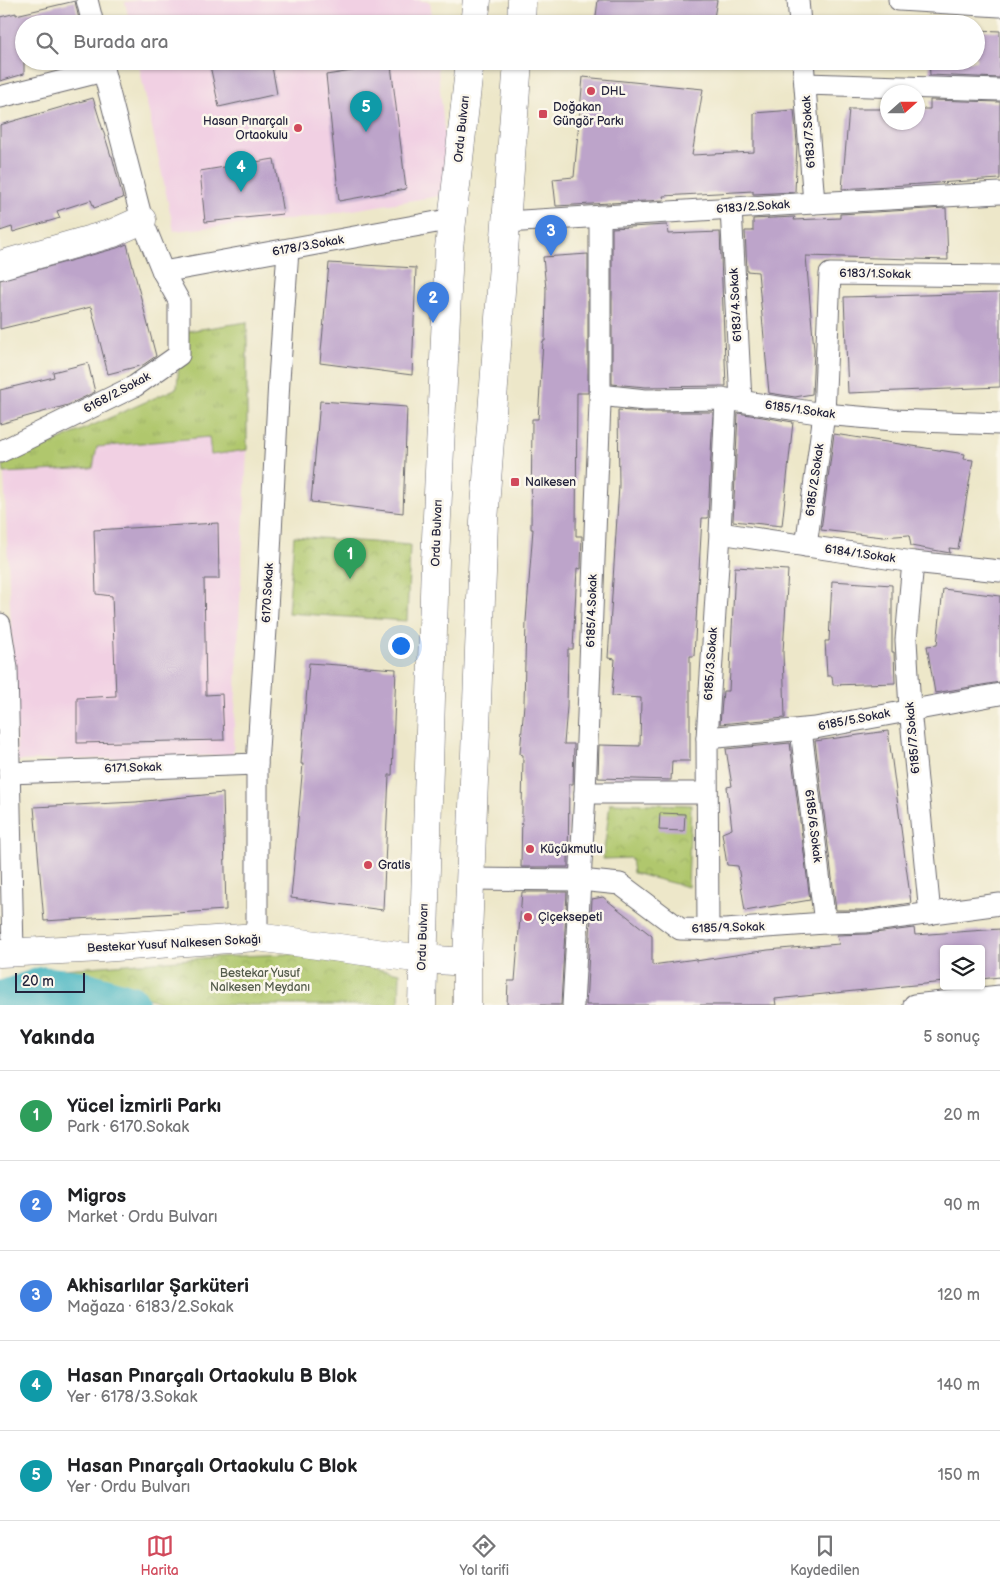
<!DOCTYPE html>
<html lang="tr">
<head>
<meta charset="utf-8">
<style>
  :root { --surface:#fff; --page:#f6f6f6; --text:#202124; --muted:#757577; --line:#e0e0e0; --accent:#d1495b }
  body { margin:0; font-family:"Balsamiq Sans",sans-serif; background:var(--page); color:var(--text) }
  .controls { position:absolute; right:15px; bottom:15px; display:grid; overflow:hidden; border-radius:5px; box-shadow:0 1px 4px #0004 }
  .controls button { width:45px; height:45px; display:grid; place-items:center; padding:0; border:0; border-bottom:1px solid var(--line); background:var(--surface); color:var(--text); font:25px sans-serif }
  .compass { position:absolute; left:880px; top:85px; width:45px; height:45px; border-radius:50%; background:var(--surface); box-shadow:0 1px 4px #0004; rotate:69deg }
  .scale { position:absolute; left:15px; bottom:12px; width:70px; box-sizing:border-box; padding-left:5px; border:2px solid #22223b; border-top:0; font-size:14px; line-height:18px; white-space:nowrap; color:#22223b; -webkit-text-stroke:4px #fbf7ec; paint-order:stroke }
  .you { position:absolute; left:400px; top:645px; width:18px; height:18px; margin:-12px; border:4px solid #fff; border-radius:50%; background:#1a73e8; box-shadow:0 0 0 8px #1a73e833 }
  .badge { display:grid; place-items:center; width:32px; height:32px; border-radius:50%; background:var(--accent); color:#fff; font-size:16px; font-weight:700 }
  .pin { position:absolute; translate:-50% -41px; filter:drop-shadow(0 1px 2px #0008) }
  .pin::after { content:''; position:absolute; top:26px; width:18px; height:15px; background:inherit; clip-path:polygon(0 0,100% 0,50% 100%) }
  .list { margin:0; padding:0; list-style:none }
  h2 { display:flex; justify-content:space-between; align-items:center; height:65px; margin:0; padding:0 20px; font-size:21px }
  h2 small { font-size:16px; font-weight:400; color:var(--muted) }
  .list li { display:grid; grid-template-columns:32px 1fr auto; gap:15px; align-items:center; box-sizing:border-box; height:90px; padding:0 20px; border-top:1px solid var(--line) }
  .list b { display:block; font-size:19px; white-space:nowrap }
  .list p { margin:0; font-size:16px; white-space:nowrap; color:var(--muted) }
  .list em { font-size:16px; font-style:normal; color:var(--muted) }
  .icon { flex:none; width:28px; height:28px; fill:none; stroke:currentColor; stroke-width:2; stroke-linecap:round; stroke-linejoin:round }
  .map { position:relative; flex:none; width:1000px; height:1005px; overflow:hidden }
  .search { position:absolute; background:var(--surface); box-shadow:0 1px 4px #0004; left:15px; right:15px; top:15px; height:55px; display:flex; align-items:center; gap:12px; box-sizing:border-box; padding:0 18px; border-radius:28px; color:var(--muted); font-size:19px }
  .sheet { height:515px; background:var(--surface) }
  nav { display:flex; justify-content:space-around; align-items:center; box-sizing:border-box; height:70px; border-top:1px solid var(--line); background:var(--surface); font-size:14px; color:var(--muted) }
  nav a { display:grid; justify-items:center; gap:2px }
  nav .on { color:var(--accent) }
  .map>svg:first-child { display:block }
  .built { fill:#f1d0e3 }
  .grass { fill:url(#grass-tufts); stroke:#697454 }
  .park { fill:url(#park-crowns); stroke:#697454 }
  .lines { fill:none; stroke-linecap:round; stroke-linejoin:round }
  .river { stroke:#48b6c1; stroke-width:41 }
  .building { fill:#bda4ca }
  .street-casing { stroke:#69676d; stroke-width:23 }
  .secondary-casing { stroke:#69676d; stroke-width:29 }
  .street { stroke:#fff; stroke-width:21 }
  .secondary { stroke:#fff; stroke-width:28 }
  .poi-dot { fill:#d1495b; stroke:#fbf7ec; stroke-width:2 }
  .labels { text-anchor:middle; dominant-baseline:central; stroke-width:5; stroke-linejoin:round; paint-order:stroke }
  .poi-label { font-size:12px; fill:#22223b; stroke:#fbf7ec; text-anchor:start }
  .street-label { font-size:12px; fill:#22223b; stroke:#fbf7ec }
  .park-label { font-size:12px; fill:#545c4c; stroke:#fbf7ec }
</style>
</head>
<body>
<div class="map">
<svg width="1000" height="1005" viewBox="0 0 1000 1005">
  <defs>
    <pattern id="grass-tufts" width="24" height="20" patternUnits="userSpaceOnUse" patternTransform="scale(1.25)"><rect width="24" height="20" fill="#b0c76d"/><path d="M3 7l-1-3M5 7V3M7 7l1-3M15 17l-1-3M17 17v-4M19 17l1-3" fill="none" stroke="#97ab5f"/></pattern>
    <pattern id="park-crowns" width="20" height="18" patternUnits="userSpaceOnUse" patternTransform="scale(1.25)"><rect width="20" height="18" fill="#b0c76d"/><path d="M2 6a3 3 0 1 1 6 0M12 15a3 3 0 1 1 6 0" fill="none" stroke="#97ab5f"/></pattern>
  </defs>
  <rect width="100%" height="100%" fill="#fbf7ec"/>
  <filter id="ink" filterUnits="userSpaceOnUse"><feTurbulence type="fractalNoise" baseFrequency=".02" numOctaves="2"/><feDisplacementMap in="SourceGraphic" scale="10" xChannelSelector="R" yChannelSelector="G"/><feConvolveMatrix kernelMatrix="1 2 1 2 8 2 1 2 1" color-interpolation-filters="sRGB"/></filter>
  <filter id="wash" filterUnits="userSpaceOnUse"><feTurbulence type="fractalNoise" baseFrequency=".0096" numOctaves="4" result="noise"/><feDisplacementMap in="SourceGraphic" scale="20" xChannelSelector="R" yChannelSelector="G"/><feGaussianBlur stdDeviation="1.12" result="paint"/><feColorMatrix in="noise" values="0 0 0 0 0 0 0 0 0 0 0 0 0 0 0 0 0 1.4 0 .05"/><feComposite in="paint" operator="in"/></filter>
  <g filter="url(#wash)">
    <rect width="100%" height="100%" fill="#ede7c9"/>
    <g class="built">
      <polygon points="138,0 418,0 430,2 433,24 130,24 125,2"/>
      <polygon points="138,61 437,61 451,194 304,218 174,231"/>
      <polygon points="210,436 212,455 247,450 233,755 17,761 4,473 93,468 97,447"/>
    </g>
    <polygon class="grass" points="247,322 247,450 211,455 209,437 97,447 93,468 4,473 3,465 177,388 181,332"/>
    <g class="park">
      <polygon points="294,536 410,545 407,621 288,613"/>
      <polygon points="610,803 691,805 688,887 633,873 631,858 603,859"/>
      <polygon points="289,954 400,973 399,1005 167,1005 110,984 51,979 64,969 216,957"/>
    </g>
    <g class="lines">
      <polyline class="river" points="0,1002 43,987 81,991 129,1005"/>
    </g>
    <g id="blocks">
      <g class="building">
        <polygon points="598,0 717,0 713,24 595,24"/>
        <polygon points="75,1 80,24 24,24 24,74 0,81 0,17 16,13 16,15"/>
        <polygon points="976,30 1000,31 1000,78 930,75 929,61 976,61"/>
        <polygon points="209,61 271,61 277,94 219,107"/>
        <polygon points="391,65 406,189 339,201 326,75"/>
        <polygon points="583,77 703,89 692,155 754,152 754,113 794,110 797,143 795,192 753,194 753,191 663,196 664,200 556,206 553,179 574,177"/>
        <polygon points="93,98 111,156 112,156 123,198 94,208 91,200 57,211 60,218 13,232 12,227 0,231 0,125"/>
        <polygon points="930,100 1000,102 1000,179 842,189 849,109 888,109 888,122 918,122 918,109 930,109"/>
        <polygon points="274,159 283,214 205,222 200,171"/>
        <polygon points="946,208 948,260 806,256 814,350 812,394 795,397 769,393 758,272 747,271 745,231 753,231 753,219 795,217 794,220 840,218 840,214"/>
        <polygon points="667,225 668,234 720,232 726,386 646,387 612,384 612,228"/>
        <polygon points="127,244 156,356 143,365 108,374 91,307 0,329 0,280 117,248"/>
        <polygon points="588,254 588,393 577,393 576,536 582,536 581,565 581,569 577,568 573,649 568,649 567,707 564,744 574,744 573,784 569,784 568,867 521,867 523,755 520,754 524,704 526,621 533,529 531,529 532,419 538,419 543,341 545,341 546,289 543,257"/>
        <polygon points="329,263 416,268 412,375 320,363"/>
        <polygon points="1000,293 1000,387 848,393 844,297"/>
        <polygon points="88,363 95,392 68,405 0,424 0,390 54,377 53,372"/>
        <polygon points="320,401 407,407 403,513 311,502"/>
        <polygon points="618,410 645,412 713,412 708,518 702,518 694,656 690,656 690,761 672,761 671,780 598,778 599,745 640,746 641,698 612,696 615,659 608,658 619,486"/>
        <polygon points="738,413 793,422 782,526 733,521"/>
        <polygon points="834,434 965,454 964,459 973,460 958,549 949,548 950,553 911,546 909,535 883,537 821,530"/>
        <polygon points="218,523 219,579 204,579 206,695 222,694 224,740 77,743 77,698 116,696 112,596 96,594 94,530"/>
        <polygon points="735,567 788,570 783,652 785,718 720,724 723,691 729,691"/>
        <polygon points="832,581 892,585 892,652 894,652 895,683 833,685 832,676 827,676 825,641 829,641"/>
        <polygon points="943,589 1000,596 1000,682 935,693 927,646 937,645"/>
        <polygon points="309,663 396,669 392,775 389,775 383,910 291,898 303,764 301,764"/>
        <polygon points="888,731 911,903 864,910 836,910 815,741"/>
        <polygon points="790,743 810,900 745,911 738,866 727,865 722,833 732,829 727,787 732,786 726,749"/>
        <polygon points="223,793 226,910 44,921 34,807 136,802"/>
        <polygon points="660,813 685,814 684,831 659,830"/>
        <polygon points="522,892 567,892 561,1005 507,1005 508,981 515,981"/>
        <polygon points="603,897 652,936 652,965 696,959 696,961 768,950 839,944 837,935 867,934 914,928 915,935 1000,929 1000,977 981,979 981,949 944,949 944,982 775,999 776,1005 586,1005 592,899"/>
      </g>
    </g>
  </g>
  <g filter="url(#ink)">
    <use href="#blocks" fill-opacity="0" stroke="#69676d" stroke-width="1"/>
    <g class="lines">
      <defs>
        <g id="street">
          <polyline points="87,0 93,24"/>
          <polyline points="798,0 800,24"/>
          <polyline points="899,0 1000,6"/>
          <polyline points="803,61 814,203"/>
          <polyline points="805,84 1000,90"/>
          <polyline points="0,97 103,71"/>
          <polyline points="731,208 741,401"/>
          <polyline points="506,222 814,203 1000,193"/>
          <polyline points="163,272 453,219"/>
          <polyline points="600,395 645,400 726,399 824,414 893,420 1000,424"/>
          <polyline points="0,452 135,386 179,355 179,301 163,272 142,220 101,61"/>
          <polyline points="720,533 913,562 1000,571"/>
          <polyline points="806,546 824,414 830,274 1000,276"/>
          <polyline points="913,562 906,640 910,709 930,914"/>
          <polyline points="0,624 7,668 13,952"/>
          <polyline points="801,730 825,923"/>
          <polyline points="707,738 815,728 1000,694"/>
          <polyline points="9,773 257,764"/>
          <polyline points="585,793 706,793"/>
          <polyline points="470,879 580,880 620,884 680,929 725,930 825,923 865,922 1000,904"/>
          <polyline points="708,930 707,738 720,533 726,399"/>
          <polyline points="257,937 257,764 266,629 279,380 288,250"/>
          <polyline points="573,1005 585,793 600,403 600,216"/>
          <polyline points="914,1005 1000,996"/>
        </g>
        <g id="secondary">
          <polyline points="474,24 477,0"/>
          <polyline points="521,24 522,0"/>
          <polyline points="0,265 113,233 142,220"/>
          <polyline points="0,953 102,948 257,937 422,959 467,962"/>
          <polyline points="422,1005 435,561 449,248 470,61"/>
          <polyline points="467,1005 467,962 484,521 518,61"/>
        </g>
      </defs>
      <use href="#street" class="street-casing"/>
      <use href="#secondary" class="secondary-casing"/>
      <use href="#street" class="street"/>
      <use href="#secondary" class="secondary"/>
    </g>
  </g>
  <g class="poi-dot">
    <circle cx="591" cy="91" r="5"/>
    <rect x="538" y="109" width="10" height="10" rx="2.5"/>
    <circle cx="298" cy="128" r="5"/>
    <rect x="510" y="477" width="10" height="10" rx="2.5"/>
    <circle cx="530" cy="849" r="5"/>
    <circle cx="368" cy="865" r="5"/>
    <circle cx="528" cy="917" r="5"/>
  </g>
  <g class="labels">
    <g class="poi-label">
      <text x="601" y="91">DHL</text>
      <text x="553" y="107">Doğakan<tspan x="553" dy="14">Güngör Parkı</tspan></text>
      <text x="288" y="121" text-anchor="end">Hasan Pınarçalı<tspan x="288" dy="14">Ortaokulu</tspan></text>
      <text x="525" y="482">Nalkesen</text>
      <text x="540" y="849">Küçükmutlu</text>
      <text x="378" y="865">Gratis</text>
      <text x="538" y="917">Çiçeksepeti</text>
    </g>
    <g class="street-label">
      <text transform="translate(462 129) rotate(-84)">Ordu Bulvarı</text>
      <text transform="translate(809 132) rotate(-94)">6183/7.Sokak</text>
      <text transform="translate(753 207) rotate(-4)">6183/2.Sokak</text>
      <text transform="translate(308 246) rotate(-10)">6178/3.Sokak</text>
      <text transform="translate(875 274) rotate(1)">6183/1.Sokak</text>
      <text transform="translate(736 305) rotate(-93)">6183/4.Sokak</text>
      <text transform="translate(117 393) rotate(-28)">6168/2.Sokak</text>
      <text transform="translate(800 410) rotate(8)">6185/1.Sokak</text>
      <text transform="translate(815 480) rotate(-82)">6185/2.Sokak</text>
      <text transform="translate(437 533) rotate(-88)">Ordu Bulvarı</text>
      <text transform="translate(860 554) rotate(8)">6184/1.Sokak</text>
      <text transform="translate(268 593) rotate(-87)">6170.Sokak</text>
      <text transform="translate(592 611) rotate(-88)">6185/4.Sokak</text>
      <text transform="translate(711 664) rotate(-86)">6185/3.Sokak</text>
      <text transform="translate(854 720) rotate(-11)">6185/5.Sokak</text>
      <text transform="translate(913 738) rotate(-95)">6185/7.Sokak</text>
      <text transform="translate(133 768) rotate(-2)">6171.Sokak</text>
      <text transform="translate(813 826) rotate(83)">6185/6.Sokak</text>
      <text transform="translate(728 928) rotate(-2)">6185/9.Sokak</text>
      <text transform="translate(423 937) rotate(-88)">Ordu Bulvarı</text>
      <text transform="translate(174 944) rotate(-3)">Bestekar Yusuf Nalkesen Sokağı</text>
    </g>
    <g class="park-label">
      <text x="260" y="973">Bestekar Yusuf<tspan x="260" dy="14">Nalkesen Meydanı</tspan></text>
    </g>
  </g>
</svg>
<div class="controls">
<button><svg class="icon" aria-label="layers" viewBox="0 0 24 24"><path d="M12 4l9 5-9 5-9-5zM3 14l9 5 9-5"/></svg></button>
</div>
<svg class="compass" viewBox="-18 -18 36 36"><path d="M0-13l5 13h-10z" fill="#e53935"/><path d="M0 13l5-13h-10z" fill="#757577"/></svg>
<div class="scale">20 m</div>
<div class="you"></div>
<div class="pin badge" style="left:350px;top:579px;background:#2e9e5b">1</div>
<div class="pin badge" style="left:433px;top:323px;background:#3f7fe0">2</div>
<div class="pin badge" style="left:551px;top:256px;background:#3f7fe0">3</div>
<div class="pin badge" style="left:241px;top:192px;background:#0f9aa8">4</div>
<div class="pin badge" style="left:366px;top:132px;background:#0f9aa8">5</div>
<div class="search"><svg class="icon" aria-label="search" viewBox="0 0 24 24"><circle cx="10" cy="10" r="6"/><path d="M15 15l6 6"/></svg>Burada ara</div>
</div>
<section class="sheet">
<h2>Yakında<small>5 sonuç</small></h2>
<ul class="list">
<li><span class="badge" style="background:#2e9e5b">1</span><div><b>Yücel İzmirli Parkı</b><p>Park · 6170.Sokak</p></div><em>20 m</em></li>
<li><span class="badge" style="background:#3f7fe0">2</span><div><b>Migros</b><p>Market · Ordu Bulvarı</p></div><em>90 m</em></li>
<li><span class="badge" style="background:#3f7fe0">3</span><div><b>Akhisarlılar Şarküteri</b><p>Mağaza · 6183/2.Sokak</p></div><em>120 m</em></li>
<li><span class="badge" style="background:#0f9aa8">4</span><div><b>Hasan Pınarçalı Ortaokulu B Blok</b><p>Yer · 6178/3.Sokak</p></div><em>140 m</em></li>
<li><span class="badge" style="background:#0f9aa8">5</span><div><b>Hasan Pınarçalı Ortaokulu C Blok</b><p>Yer · Ordu Bulvarı</p></div><em>150 m</em></li>
</ul>
</section>
<nav>
<a class="on"><svg class="icon" aria-label="map" viewBox="0 0 24 24"><path d="M3 6l6-2 6 2 6-2v14l-6 2-6-2-6 2zM9 4v14M15 6v14"/></svg>Harita</a>
<a><svg class="icon" aria-label="directions" viewBox="0 0 24 24"><path d="M12 3l9 9-9 9-9-9zM9 14v-3h6M13 9l2 2-2 2"/></svg>Yol tarifi</a>
<a><svg class="icon" aria-label="saved" viewBox="0 0 24 24"><path d="M7 4h10v16l-5-4-5 4z"/></svg>Kaydedilen</a>
</nav>
</body>
</html>
